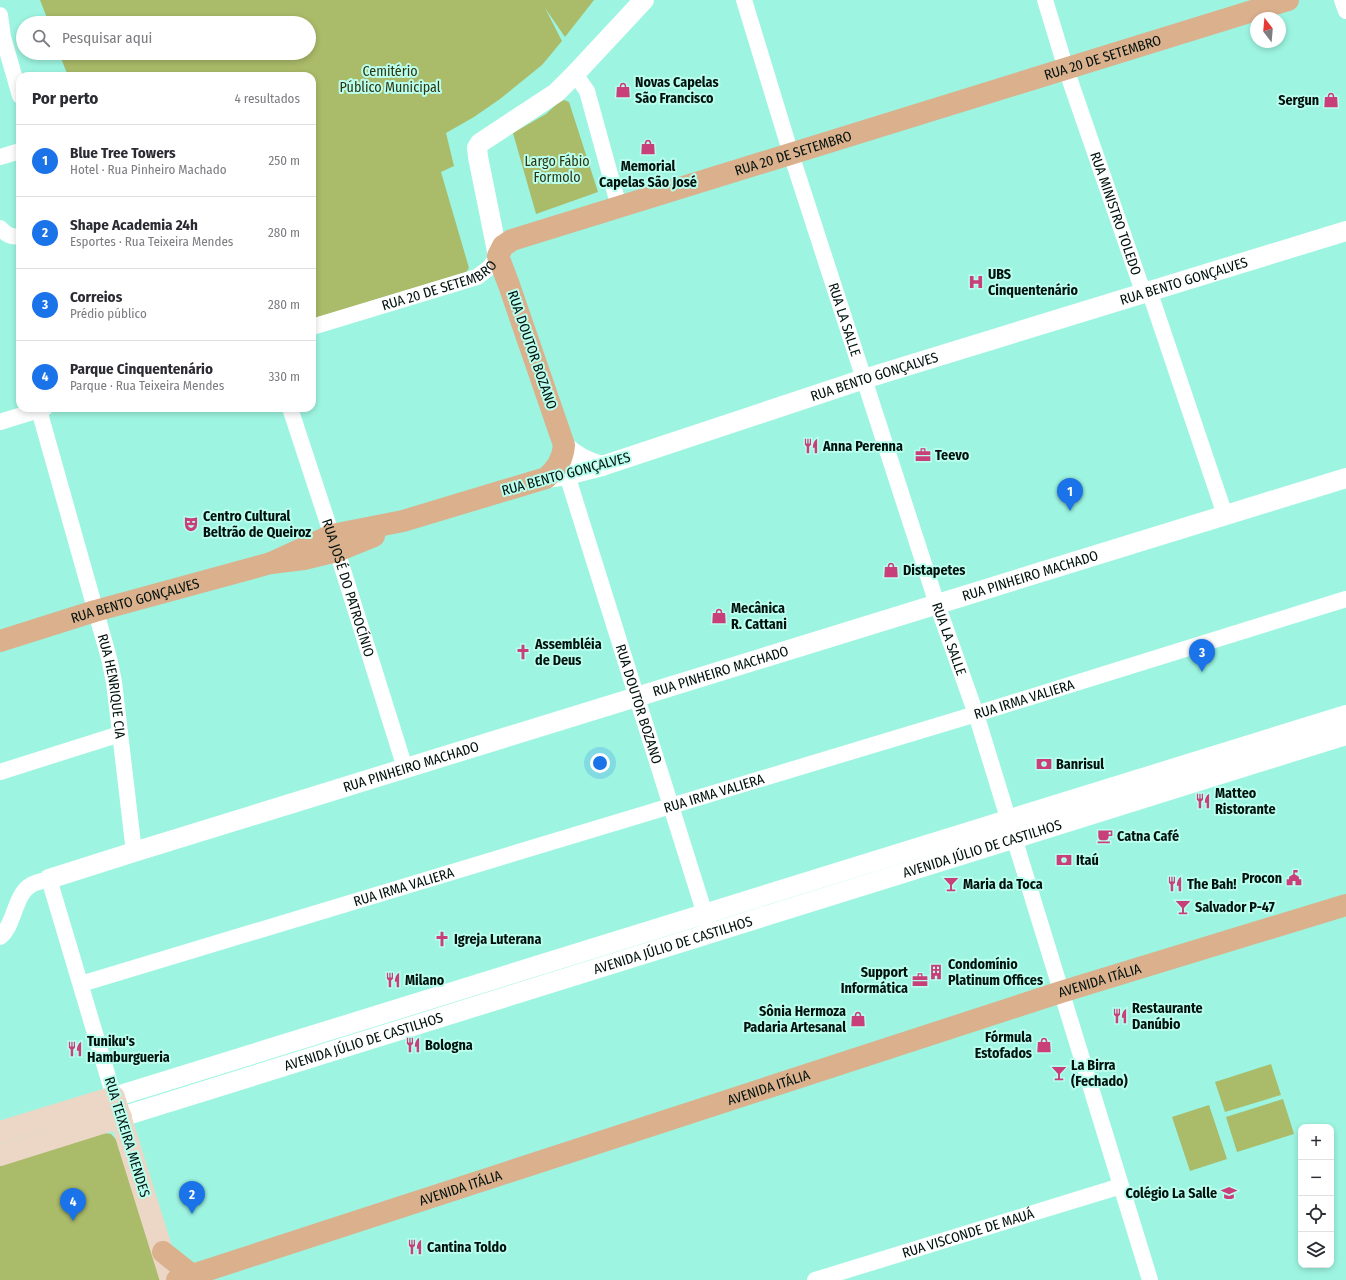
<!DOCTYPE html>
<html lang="pt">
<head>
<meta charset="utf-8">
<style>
  :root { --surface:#fff; --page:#f7f7f7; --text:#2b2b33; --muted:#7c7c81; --line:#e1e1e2; --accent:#1a73e8 }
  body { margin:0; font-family:"Fira Sans Condensed",sans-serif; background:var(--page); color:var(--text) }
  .controls { position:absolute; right:12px; bottom:12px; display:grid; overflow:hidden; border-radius:8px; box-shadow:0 2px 6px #0003 }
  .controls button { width:36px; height:36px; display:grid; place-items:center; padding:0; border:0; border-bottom:1px solid var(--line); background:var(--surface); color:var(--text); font:20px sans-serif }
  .compass { position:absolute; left:1250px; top:12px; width:36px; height:36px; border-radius:50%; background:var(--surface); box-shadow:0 2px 6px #0003; rotate:344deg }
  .you { position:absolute; left:600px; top:763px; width:14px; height:14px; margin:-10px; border:3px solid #fff; border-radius:50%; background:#1a73e8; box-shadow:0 0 0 6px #1a73e833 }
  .badge { display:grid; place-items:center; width:26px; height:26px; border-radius:50%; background:var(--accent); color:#fff; font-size:13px; font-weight:700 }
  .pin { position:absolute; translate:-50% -33px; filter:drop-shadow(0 1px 2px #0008) }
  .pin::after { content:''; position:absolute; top:21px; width:14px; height:12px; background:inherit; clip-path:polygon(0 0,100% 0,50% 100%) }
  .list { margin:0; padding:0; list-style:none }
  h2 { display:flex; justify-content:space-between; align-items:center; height:52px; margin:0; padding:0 16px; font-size:17px }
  h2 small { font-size:13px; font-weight:400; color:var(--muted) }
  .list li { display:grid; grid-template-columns:26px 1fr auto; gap:12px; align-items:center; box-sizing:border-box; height:72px; padding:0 16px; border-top:1px solid var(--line) }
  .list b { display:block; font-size:15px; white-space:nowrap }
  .list p { margin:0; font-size:13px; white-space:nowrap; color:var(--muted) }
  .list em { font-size:13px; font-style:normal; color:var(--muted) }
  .icon { flex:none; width:22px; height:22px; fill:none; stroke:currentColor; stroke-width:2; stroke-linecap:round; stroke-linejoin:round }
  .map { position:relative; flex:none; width:1346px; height:1280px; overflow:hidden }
  .search { position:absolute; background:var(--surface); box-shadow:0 2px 6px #0003; left:16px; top:16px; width:300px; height:44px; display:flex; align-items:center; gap:10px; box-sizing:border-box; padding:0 14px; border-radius:22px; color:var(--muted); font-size:15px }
  .panel { position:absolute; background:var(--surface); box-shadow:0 2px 6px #0003; left:16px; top:72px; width:300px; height:340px; border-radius:12px }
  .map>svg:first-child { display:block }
  .green { fill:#aabb69 }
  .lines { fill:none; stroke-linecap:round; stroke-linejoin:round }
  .minor { stroke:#fff; stroke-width:16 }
  .tertiary { stroke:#fff; stroke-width:20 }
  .secondary { stroke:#ecd7c6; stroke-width:22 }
  .primary { stroke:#dab08d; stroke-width:22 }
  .labels { text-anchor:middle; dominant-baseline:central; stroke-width:4; stroke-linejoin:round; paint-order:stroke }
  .street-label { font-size:14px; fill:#00120e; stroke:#bafeee }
  .park-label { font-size:14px; fill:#2e350f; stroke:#bafeee }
  .poi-label { font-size:14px; font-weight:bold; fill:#00120e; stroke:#bafeee; text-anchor:start }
</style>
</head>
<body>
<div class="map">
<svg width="1346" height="1280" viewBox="0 0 1346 1280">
  <rect width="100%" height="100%" fill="#9df5e1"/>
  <g class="green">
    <polygon points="40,0 594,0 565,37 545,8 562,41 542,65 500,99 474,117 446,133 454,166 441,172 469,268 466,272 312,319 312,76 68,76 59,53 309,53 309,23 49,23"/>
    <polygon points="564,100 569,102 598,192 536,214 513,133 546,114 560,101"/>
    <polygon points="1271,1064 1281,1095 1225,1112 1215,1082"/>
    <polygon points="1283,1099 1294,1134 1237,1152 1226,1117"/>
    <polygon points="1209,1105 1227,1159 1190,1171 1172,1117"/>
    <polygon points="97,1132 111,1134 122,1146 164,1280 0,1280 0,1161"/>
  </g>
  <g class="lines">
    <g class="minor">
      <path id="s1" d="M744,0L791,154L937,604L976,714L1150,1280"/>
      <path id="s2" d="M1045,0L1066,69L1140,283L1146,292L1152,299L1225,515"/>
      <polyline points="1342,0 1346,11"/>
      <polyline points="0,15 3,37 20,96"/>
      <polyline points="575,74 587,91 619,207"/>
      <polyline points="0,157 20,151"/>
      <path d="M0,228C6,234 11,238 20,236"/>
      <path id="s3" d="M312,327L477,277L489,268L498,256"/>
      <path id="s4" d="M290,408L337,551L405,768"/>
      <path id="s5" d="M39,410L109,658L114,682L134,852"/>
      <polyline points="0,422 45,408"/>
      <path id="s6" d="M567,475L708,924"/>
      <polyline points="0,772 120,734"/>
      <path d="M0,937C15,925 14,895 31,885C36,882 43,881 49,879L114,1097"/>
      <path id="s7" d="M81,984L976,714L1346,599"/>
      <path id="s8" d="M815,1280L1121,1186"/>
    </g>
    <g class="tertiary">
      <polyline points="498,256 478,157 477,148 480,143 556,93 575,74 644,0"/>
      <path d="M564,445C575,456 587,462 602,466"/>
      <path id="s9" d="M546,478L567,475L602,466L864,379L1346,231"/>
      <path id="s10" d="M49,879L134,852L1346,478"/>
      <polyline points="114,1097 1346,715"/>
      <path id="s11" d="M121,1117L1346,735"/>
    </g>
    <g class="secondary">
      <polyline points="0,1132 114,1097 171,1280"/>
      <polyline points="0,1155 121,1117"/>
    </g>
    <g class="primary">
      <path id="s12" d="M271,563L332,535L403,521L546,478C557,469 563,459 564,445L509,285L498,256L503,246L512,240L1288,0"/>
      <path id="s13" d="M0,641L95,611L271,563L304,559L337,551L374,536"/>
      <polyline points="163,1252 192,1275"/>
      <path id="s14" d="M177,1280L1061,992L1346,905"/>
    </g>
  </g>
  <defs>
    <symbol id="shop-bare" viewBox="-9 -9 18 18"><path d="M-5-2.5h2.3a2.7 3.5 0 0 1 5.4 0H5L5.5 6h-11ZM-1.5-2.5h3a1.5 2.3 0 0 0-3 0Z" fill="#c83f79" stroke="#bafeee" stroke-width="2.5" paint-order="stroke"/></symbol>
    <symbol id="hospital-bare" viewBox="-9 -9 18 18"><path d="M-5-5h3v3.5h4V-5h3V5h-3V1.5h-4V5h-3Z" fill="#c83f79" stroke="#bafeee" stroke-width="2.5" paint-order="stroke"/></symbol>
    <symbol id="restaurant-bare" viewBox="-9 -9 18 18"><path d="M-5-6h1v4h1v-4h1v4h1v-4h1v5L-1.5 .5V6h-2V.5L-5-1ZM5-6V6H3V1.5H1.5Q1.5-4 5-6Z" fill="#c83f79" stroke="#bafeee" stroke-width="2.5" paint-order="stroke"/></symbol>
    <symbol id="office-bare" viewBox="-9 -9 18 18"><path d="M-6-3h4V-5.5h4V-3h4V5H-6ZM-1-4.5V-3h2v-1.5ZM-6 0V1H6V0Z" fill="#c83f79" stroke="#bafeee" stroke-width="2.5" paint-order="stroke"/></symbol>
    <symbol id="theatre-bare" viewBox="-9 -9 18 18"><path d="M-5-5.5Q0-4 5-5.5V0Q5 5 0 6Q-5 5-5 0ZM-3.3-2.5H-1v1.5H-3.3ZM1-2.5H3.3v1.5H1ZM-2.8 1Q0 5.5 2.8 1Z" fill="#c83f79" stroke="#bafeee" stroke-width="2.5" paint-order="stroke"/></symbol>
    <symbol id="church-bare" viewBox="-9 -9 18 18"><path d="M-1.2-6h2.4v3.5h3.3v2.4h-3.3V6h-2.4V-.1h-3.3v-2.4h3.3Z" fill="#c83f79" stroke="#bafeee" stroke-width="2.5" paint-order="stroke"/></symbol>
    <symbol id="bank-bare" viewBox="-9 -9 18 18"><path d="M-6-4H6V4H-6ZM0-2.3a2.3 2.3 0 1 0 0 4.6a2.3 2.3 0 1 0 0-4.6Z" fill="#c83f79" stroke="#bafeee" stroke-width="2.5" paint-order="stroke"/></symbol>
    <symbol id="cafe-bare" viewBox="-9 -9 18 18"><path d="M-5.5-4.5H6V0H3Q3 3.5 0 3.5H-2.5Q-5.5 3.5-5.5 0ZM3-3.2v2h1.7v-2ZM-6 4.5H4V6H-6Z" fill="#c83f79" stroke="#bafeee" stroke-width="2.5" paint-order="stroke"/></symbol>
    <symbol id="civic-bare" viewBox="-9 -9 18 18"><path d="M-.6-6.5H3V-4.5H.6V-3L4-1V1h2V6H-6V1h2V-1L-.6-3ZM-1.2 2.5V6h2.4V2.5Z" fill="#c83f79" stroke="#bafeee" stroke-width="2.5" paint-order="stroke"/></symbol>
    <symbol id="bar-bare" viewBox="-9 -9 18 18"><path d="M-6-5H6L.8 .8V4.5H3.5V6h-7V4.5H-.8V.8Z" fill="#c83f79" stroke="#bafeee" stroke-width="2.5" paint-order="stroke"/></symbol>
    <symbol id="building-bare" viewBox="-9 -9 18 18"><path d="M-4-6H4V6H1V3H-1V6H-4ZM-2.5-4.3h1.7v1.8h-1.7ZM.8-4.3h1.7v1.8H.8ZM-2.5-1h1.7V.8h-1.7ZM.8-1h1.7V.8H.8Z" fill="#c83f79" stroke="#bafeee" stroke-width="2.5" paint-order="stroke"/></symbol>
    <symbol id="school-bare" viewBox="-9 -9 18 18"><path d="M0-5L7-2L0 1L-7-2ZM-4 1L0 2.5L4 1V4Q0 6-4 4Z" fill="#c83f79" stroke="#bafeee" stroke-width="2.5" paint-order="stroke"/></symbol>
  </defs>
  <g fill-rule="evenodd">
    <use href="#shop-bare" x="612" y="79" width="22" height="22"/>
    <use href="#shop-bare" x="1320" y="89" width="22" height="22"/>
    <use href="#shop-bare" x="637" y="136" width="22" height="22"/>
    <use href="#hospital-bare" x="965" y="271" width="22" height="22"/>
    <use href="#restaurant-bare" x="800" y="435" width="22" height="22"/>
    <use href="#office-bare" x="912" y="444" width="22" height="22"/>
    <use href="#theatre-bare" x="180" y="513" width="22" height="22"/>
    <use href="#shop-bare" x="880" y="559" width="22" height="22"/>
    <use href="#shop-bare" x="708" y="605" width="22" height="22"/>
    <use href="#church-bare" x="512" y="641" width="22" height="22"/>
    <use href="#bank-bare" x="1033" y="753" width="22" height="22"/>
    <use href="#restaurant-bare" x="1192" y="790" width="22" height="22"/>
    <use href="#cafe-bare" x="1094" y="825" width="22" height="22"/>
    <use href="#bank-bare" x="1053" y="849" width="22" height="22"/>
    <use href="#civic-bare" x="1283" y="867" width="22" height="22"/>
    <use href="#bar-bare" x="940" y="873" width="22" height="22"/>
    <use href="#restaurant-bare" x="1164" y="873" width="22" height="22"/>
    <use href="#bar-bare" x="1172" y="896" width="22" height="22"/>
    <use href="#church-bare" x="431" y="928" width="22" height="22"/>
    <use href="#building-bare" x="925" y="961" width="22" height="22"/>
    <use href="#restaurant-bare" x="382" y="969" width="22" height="22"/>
    <use href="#office-bare" x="909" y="969" width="22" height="22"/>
    <use href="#restaurant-bare" x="1109" y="1005" width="22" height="22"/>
    <use href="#shop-bare" x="847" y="1008" width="22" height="22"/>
    <use href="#restaurant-bare" x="402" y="1034" width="22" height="22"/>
    <use href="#shop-bare" x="1033" y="1034" width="22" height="22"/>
    <use href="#restaurant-bare" x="64" y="1038" width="22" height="22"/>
    <use href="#bar-bare" x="1048" y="1062" width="22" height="22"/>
    <use href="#school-bare" x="1218" y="1182" width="22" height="22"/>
    <use href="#restaurant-bare" x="404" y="1236" width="22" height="22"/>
  </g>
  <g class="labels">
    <g class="street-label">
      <text stroke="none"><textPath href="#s12" startOffset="1168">RUA 20 DE SETEMBRO</textPath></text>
      <text stroke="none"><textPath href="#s12" startOffset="844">RUA 20 DE SETEMBRO</textPath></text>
      <text stroke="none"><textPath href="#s2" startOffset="225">RUA MINISTRO TOLEDO</textPath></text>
      <text stroke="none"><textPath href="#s9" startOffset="668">RUA BENTO GONÇALVES</textPath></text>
      <text stroke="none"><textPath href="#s3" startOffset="134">RUA 20 DE SETEMBRO</textPath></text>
      <text stroke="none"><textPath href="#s1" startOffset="335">RUA LA SALLE</textPath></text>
      <text transform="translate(532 350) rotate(71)">RUA DOUTOR BOZANO</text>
      <text stroke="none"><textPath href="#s9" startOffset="344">RUA BENTO GONÇALVES</textPath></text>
      <text transform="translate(566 474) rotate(-15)">RUA BENTO GONÇALVES</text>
      <text stroke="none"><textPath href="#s10" startOffset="1027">RUA PINHEIRO MACHADO</textPath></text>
      <text stroke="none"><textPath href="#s4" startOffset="189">RUA JOSÉ DO PATROCÍNIO</textPath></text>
      <text stroke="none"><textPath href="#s13" startOffset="141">RUA BENTO GONÇALVES</textPath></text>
      <text stroke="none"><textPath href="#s1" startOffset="671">RUA LA SALLE</textPath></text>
      <text stroke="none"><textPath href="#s10" startOffset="703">RUA PINHEIRO MACHADO</textPath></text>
      <text stroke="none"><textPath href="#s5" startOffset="286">RUA HENRIQUE CIA</textPath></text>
      <text stroke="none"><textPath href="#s7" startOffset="985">RUA IRMA VALIERA</textPath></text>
      <text stroke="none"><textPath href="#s6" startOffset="240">RUA DOUTOR BOZANO</textPath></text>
      <text stroke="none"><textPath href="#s10" startOffset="379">RUA PINHEIRO MACHADO</textPath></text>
      <text stroke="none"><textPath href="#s7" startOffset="661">RUA IRMA VALIERA</textPath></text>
      <text stroke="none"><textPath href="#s11" startOffset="902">AVENIDA JÚLIO DE CASTILHOS</textPath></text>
      <text stroke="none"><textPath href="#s7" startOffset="337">RUA IRMA VALIERA</textPath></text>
      <text stroke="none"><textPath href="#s11" startOffset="578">AVENIDA JÚLIO DE CASTILHOS</textPath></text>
      <text stroke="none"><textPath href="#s14" startOffset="970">AVENIDA ITÁLIA</textPath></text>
      <text stroke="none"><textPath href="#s11" startOffset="254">AVENIDA JÚLIO DE CASTILHOS</textPath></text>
      <text stroke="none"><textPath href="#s14" startOffset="622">AVENIDA ITÁLIA</textPath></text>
      <text transform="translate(127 1137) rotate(73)">RUA TEIXEIRA MENDES</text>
      <text stroke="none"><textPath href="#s14" startOffset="298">AVENIDA ITÁLIA</textPath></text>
      <text stroke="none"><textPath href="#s8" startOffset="160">RUA VISCONDE DE MAUÁ</textPath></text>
    </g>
    <g class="park-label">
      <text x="390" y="71">Cemitério<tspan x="390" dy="16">Público Municipal</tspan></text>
      <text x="557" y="161">Largo Fábio<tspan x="557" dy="16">Formolo</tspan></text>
    </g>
    <g class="poi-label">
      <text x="635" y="82">Novas Capelas<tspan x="635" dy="16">São Francisco</tspan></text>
      <text x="1319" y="100" text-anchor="end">Sergun</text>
      <text x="648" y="166" text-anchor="middle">Memorial<tspan x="648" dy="16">Capelas São José</tspan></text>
      <text x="988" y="274">UBS<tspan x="988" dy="16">Cinquentenário</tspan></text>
      <text x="823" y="446">Anna Perenna</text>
      <text x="935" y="455">Teevo</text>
      <text x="203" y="516">Centro Cultural<tspan x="203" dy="16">Beltrão de Queiroz</tspan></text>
      <text x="903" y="570">Distapetes</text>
      <text x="731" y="608">Mecânica<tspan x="731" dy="16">R. Cattani</tspan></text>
      <text x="535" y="644">Assembléia<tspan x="535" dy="16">de Deus</tspan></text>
      <text x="1056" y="764">Banrisul</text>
      <text x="1215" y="793">Matteo<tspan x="1215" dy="16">Ristorante</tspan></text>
      <text x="1117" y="836">Catna Café</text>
      <text x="1076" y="860">Itaú</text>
      <text x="1282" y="878" text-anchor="end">Procon</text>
      <text x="963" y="884">Maria da Toca</text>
      <text x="1187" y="884">The Bah!</text>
      <text x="1195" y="907">Salvador P-47</text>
      <text x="454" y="939">Igreja Luterana</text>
      <text x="948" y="964">Condomínio<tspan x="948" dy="16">Platinum Offices</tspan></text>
      <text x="908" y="972" text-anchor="end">Support<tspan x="908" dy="16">Informática</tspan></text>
      <text x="405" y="980">Milano</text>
      <text x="1132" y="1008">Restaurante<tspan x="1132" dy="16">Danúbio</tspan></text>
      <text x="846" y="1011" text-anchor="end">Sônia Hermoza<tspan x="846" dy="16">Padaria Artesanal</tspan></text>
      <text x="1032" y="1037" text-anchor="end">Fórmula<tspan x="1032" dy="16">Estofados</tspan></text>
      <text x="87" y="1041">Tuniku's<tspan x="87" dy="16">Hamburgueria</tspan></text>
      <text x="425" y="1045">Bologna</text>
      <text x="1071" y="1065">La Birra<tspan x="1071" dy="16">(Fechado)</tspan></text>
      <text x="1217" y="1193" text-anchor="end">Colégio La Salle</text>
      <text x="427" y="1247">Cantina Toldo</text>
    </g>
  </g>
</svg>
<div class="controls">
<button>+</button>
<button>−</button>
<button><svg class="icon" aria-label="locate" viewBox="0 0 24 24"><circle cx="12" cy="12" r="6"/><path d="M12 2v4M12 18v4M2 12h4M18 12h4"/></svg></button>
<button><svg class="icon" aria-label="layers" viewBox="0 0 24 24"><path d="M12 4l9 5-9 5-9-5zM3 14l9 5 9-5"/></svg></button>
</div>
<svg class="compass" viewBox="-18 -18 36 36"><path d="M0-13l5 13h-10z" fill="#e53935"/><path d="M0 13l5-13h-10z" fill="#7c7c81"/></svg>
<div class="you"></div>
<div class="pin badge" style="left:1070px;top:511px">1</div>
<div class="pin badge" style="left:192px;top:1214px">2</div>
<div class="pin badge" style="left:1202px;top:672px">3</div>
<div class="pin badge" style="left:73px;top:1221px">4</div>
<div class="search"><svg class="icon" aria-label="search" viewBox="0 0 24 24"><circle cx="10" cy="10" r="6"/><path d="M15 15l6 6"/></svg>Pesquisar aqui</div>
<section class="panel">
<h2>Por perto<small>4 resultados</small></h2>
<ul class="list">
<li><span class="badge">1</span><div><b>Blue Tree Towers</b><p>Hotel · Rua Pinheiro Machado</p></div><em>250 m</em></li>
<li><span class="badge">2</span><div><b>Shape Academia 24h</b><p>Esportes · Rua Teixeira Mendes</p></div><em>280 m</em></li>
<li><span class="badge">3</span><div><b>Correios</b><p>Prédio público</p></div><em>280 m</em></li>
<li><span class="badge">4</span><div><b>Parque Cinquentenário</b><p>Parque · Rua Teixeira Mendes</p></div><em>330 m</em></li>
</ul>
</section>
</div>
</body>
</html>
